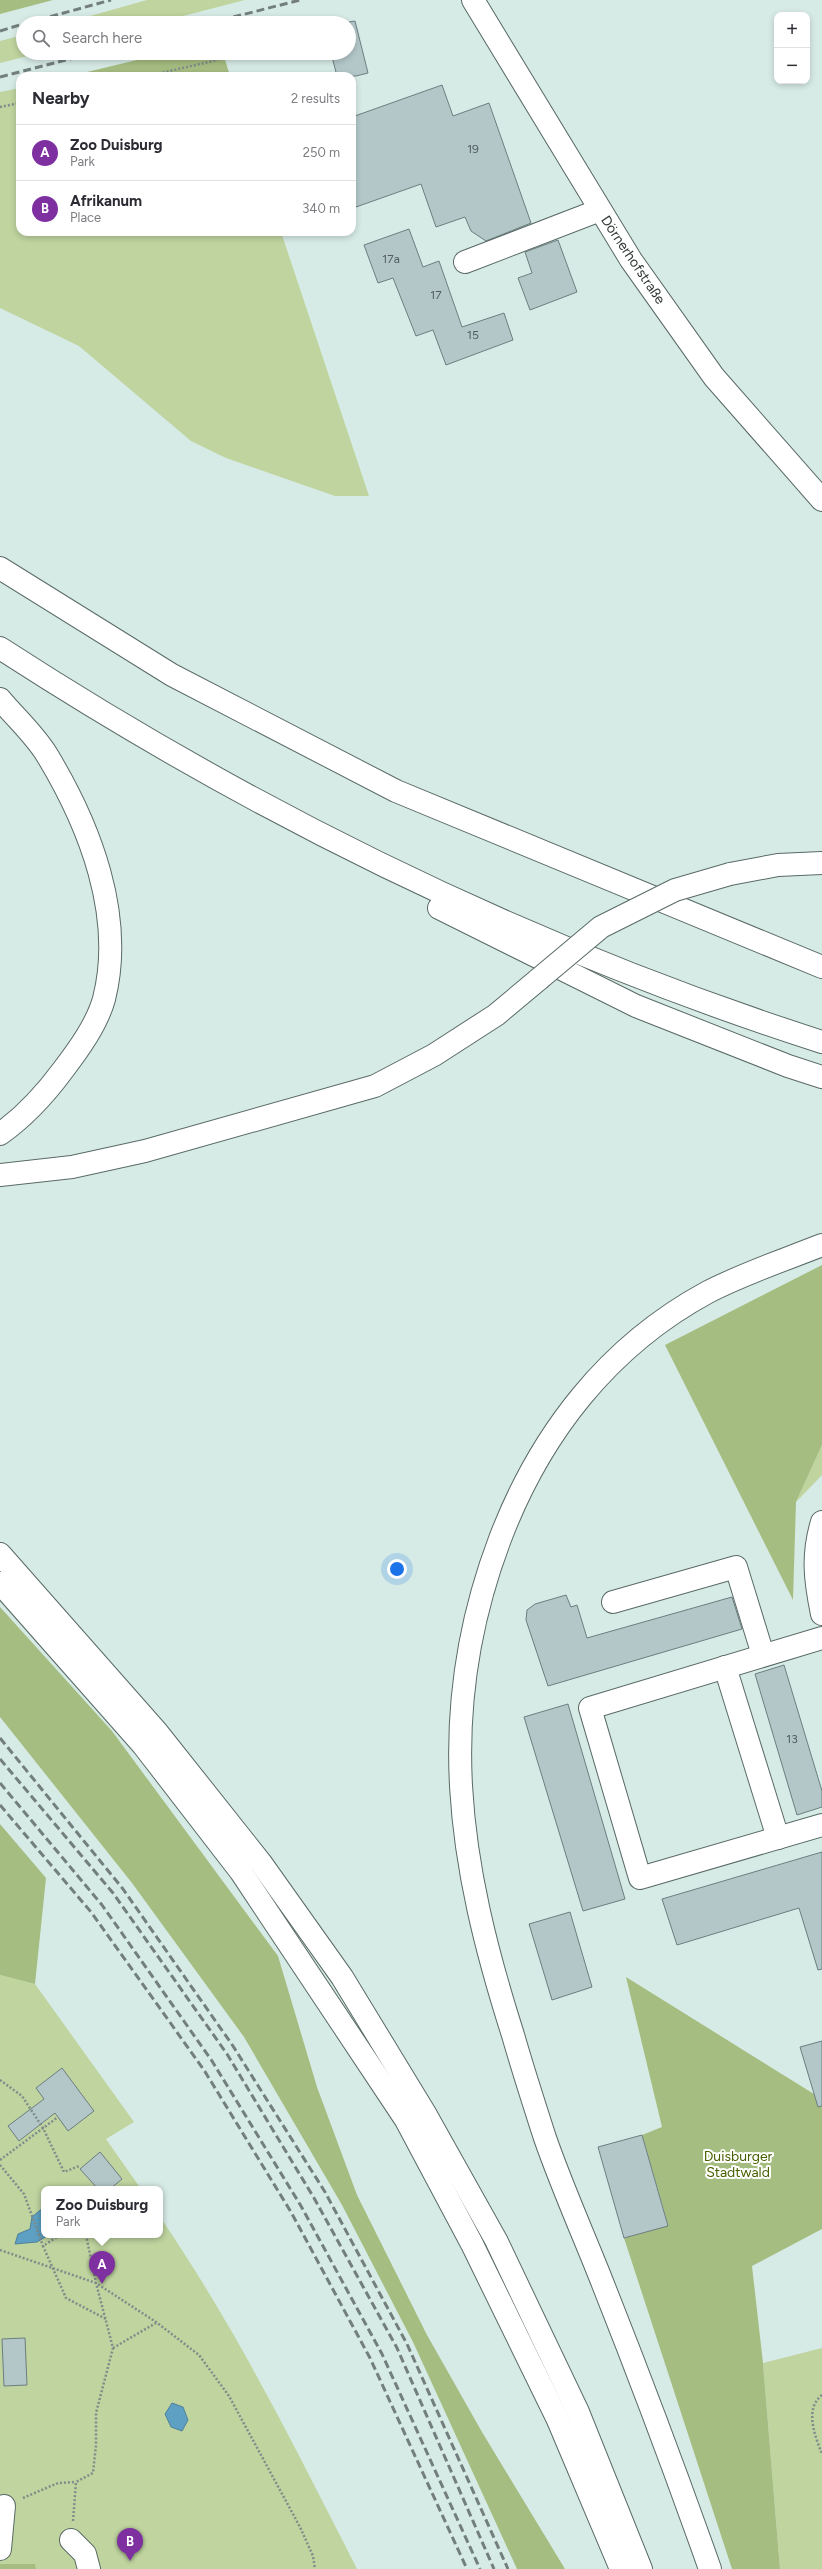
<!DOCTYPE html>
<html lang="en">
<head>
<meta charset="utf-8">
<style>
  :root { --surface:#fff; --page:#f2f2f3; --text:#2b2b33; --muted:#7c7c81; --line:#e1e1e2; --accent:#7e30a1 }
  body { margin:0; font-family:Figtree,sans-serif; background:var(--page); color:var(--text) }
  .controls { position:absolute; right:12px; top:12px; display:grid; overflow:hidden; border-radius:8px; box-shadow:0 2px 6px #0003 }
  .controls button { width:36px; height:36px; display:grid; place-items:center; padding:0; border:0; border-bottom:1px solid var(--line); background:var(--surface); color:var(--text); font:20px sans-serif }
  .you { position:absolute; left:397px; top:1569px; width:14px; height:14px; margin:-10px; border:3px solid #fff; border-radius:50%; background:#1a73e8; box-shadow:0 0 0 6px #1a73e833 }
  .badge { display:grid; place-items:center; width:26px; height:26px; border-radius:50%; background:var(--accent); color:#fff; font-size:13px; font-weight:700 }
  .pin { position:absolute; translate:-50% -33px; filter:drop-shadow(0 1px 2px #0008) }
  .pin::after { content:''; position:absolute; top:21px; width:14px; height:12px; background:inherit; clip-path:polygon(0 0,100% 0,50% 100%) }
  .popup { position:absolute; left:41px; top:2186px; width:122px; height:52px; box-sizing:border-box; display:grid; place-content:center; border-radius:8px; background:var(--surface); filter:drop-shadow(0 1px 3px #0005); font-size:13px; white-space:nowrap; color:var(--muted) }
  .popup b { font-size:15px; color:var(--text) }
  .popup::after { content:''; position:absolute; left:50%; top:100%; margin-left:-8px; border:8px solid transparent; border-top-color:var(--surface) }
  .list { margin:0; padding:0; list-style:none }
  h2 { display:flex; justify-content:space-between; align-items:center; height:52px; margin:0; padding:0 16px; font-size:17px }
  h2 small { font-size:13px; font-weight:400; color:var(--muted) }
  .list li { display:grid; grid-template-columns:26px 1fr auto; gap:12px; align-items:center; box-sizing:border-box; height:56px; padding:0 16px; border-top:1px solid var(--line) }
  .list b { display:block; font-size:15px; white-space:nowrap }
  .list p { margin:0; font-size:13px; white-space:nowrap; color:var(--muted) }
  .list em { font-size:13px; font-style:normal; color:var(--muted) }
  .icon { flex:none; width:22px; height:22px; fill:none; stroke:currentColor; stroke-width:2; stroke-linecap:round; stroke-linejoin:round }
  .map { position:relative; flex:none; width:822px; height:2569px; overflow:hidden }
  .search { position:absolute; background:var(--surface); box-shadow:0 2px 6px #0003; left:16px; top:16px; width:340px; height:44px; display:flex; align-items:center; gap:10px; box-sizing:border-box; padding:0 14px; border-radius:22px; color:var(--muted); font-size:15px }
  .panel { position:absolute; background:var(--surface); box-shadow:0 2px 6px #0003; left:16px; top:72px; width:340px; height:164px; border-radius:12px }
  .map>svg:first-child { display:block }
  .green { fill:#bfd49f }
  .forest { fill:#a6bd81 }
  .water { fill:#5da0c3; stroke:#508199 }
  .building { fill:#b3c7c9; stroke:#6c7e80 }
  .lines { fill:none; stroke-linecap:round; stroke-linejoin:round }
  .minor-casing { stroke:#596a66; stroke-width:24 }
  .highway-casing { stroke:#596a66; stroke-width:24 }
  .path { stroke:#7f8d8a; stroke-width:2.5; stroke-dasharray:2 2; stroke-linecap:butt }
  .minor { stroke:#fff; stroke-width:22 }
  .highway { stroke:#fff; stroke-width:22 }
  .rail { stroke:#727f7c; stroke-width:3; stroke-dasharray:8 4; stroke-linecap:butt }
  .highway-bridge-casing { stroke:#596a66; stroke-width:24; stroke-linecap:butt }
  .highway-bridge { stroke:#fff; stroke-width:22 }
  .labels { text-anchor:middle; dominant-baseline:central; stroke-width:4; stroke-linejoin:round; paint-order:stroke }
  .number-label { font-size:12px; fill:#515c5b }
  .street-label { font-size:14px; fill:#303836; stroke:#fff }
  .park-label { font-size:14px; fill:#486100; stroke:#fff }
</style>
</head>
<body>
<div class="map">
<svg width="822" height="2569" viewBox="0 0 822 2569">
  <rect width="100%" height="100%" fill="#d7ebe6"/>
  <g class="green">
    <polygon points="147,0 245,0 156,23 65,23"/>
    <polygon points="23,35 23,53 40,53 0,63 0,41"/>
    <polygon points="20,88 20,232 281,232 369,496 335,496 226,458 191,441 79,346 0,308 0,92"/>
    <polygon points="822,1445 822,1475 796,1502"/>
    <path d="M0,1975L35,1984L134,2122L106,2139L141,2189H44V2235H160V2217C236,2328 296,2449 357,2569H36L34,2564H0Z"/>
    <polygon points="822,2348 822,2569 780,2569 763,2363"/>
  </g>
  <g class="forest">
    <polygon points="0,0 53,0 0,14"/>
    <polygon points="166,53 223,53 230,76 89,76 87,72"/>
    <polygon points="822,1265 822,1445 796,1502 793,1600 665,1345"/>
    <polygon points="0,1607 112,1731 278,1956 317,2087 357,2195 427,2335 482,2432 565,2569 517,2569 413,2342 342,2205 244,2037 132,1883 0,1717"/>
    <polygon points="0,1824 46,1878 35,1984 0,1975"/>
    <polygon points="626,1977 822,2099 822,2229 752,2266 763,2363 780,2569 732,2569 624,2238 668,2225 642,2135 662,2127"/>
    <polygon points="0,2564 35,2564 36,2569 0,2569"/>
  </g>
  <g class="water">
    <polygon points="44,2207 44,2235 49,2235 37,2242 15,2244 18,2234 30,2229 32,2217"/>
    <polygon points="172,2403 183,2407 188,2420 182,2431 171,2427 165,2414"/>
  </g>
  <g class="building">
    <polygon points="355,21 368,73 356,76 337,76 331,53 349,53 349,22"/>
    <polygon points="442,85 453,116 489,103 531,223 486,241 471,231 465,217 436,227 421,184 356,207 352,198 352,117"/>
    <polygon points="409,229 423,267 439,261 462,327 504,313 513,340 446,365 433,330 416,336 393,278 378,283 364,245"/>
    <polygon points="558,240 577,292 530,310 518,278 532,273 525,252"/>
    <polygon points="566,1595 571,1607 577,1605 587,1638 732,1597 742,1629 548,1686 526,1620 527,1610 535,1604"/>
    <polygon points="784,1665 822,1791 822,1807 797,1815 755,1674"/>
    <polygon points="568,1704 625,1899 583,1911 524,1717"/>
    <polygon points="822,1852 822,1969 818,1970 799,1908 677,1945 662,1899"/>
    <polygon points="570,1912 592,1987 552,2000 529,1924"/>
    <polygon points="822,2041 822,2106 818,2107 800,2047"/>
    <polygon points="62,2068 94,2111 68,2131 55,2113 19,2141 8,2126 44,2099 36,2088"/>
    <polygon points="642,2135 668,2226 624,2238 598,2147"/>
    <polygon points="100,2152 122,2179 110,2189 98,2189 80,2169"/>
    <polygon points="25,2338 27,2385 4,2386 2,2339"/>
  </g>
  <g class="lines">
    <defs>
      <g id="minor">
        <polyline points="473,0 631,260 714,377 822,500"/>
        <polyline points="465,262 600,210"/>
        <path d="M822,1522C812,1555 815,1580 822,1614"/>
        <polyline points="613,1602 736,1567 763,1655"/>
        <polyline points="822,1638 590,1708 640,1878 822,1825"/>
        <polyline points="725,1667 778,1838"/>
        <polyline points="71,2540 85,2554 89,2569"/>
        <polyline points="0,2549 4,2506"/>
      </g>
      <g id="highway">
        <polyline points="0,568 172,675 396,791 822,967"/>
        <path d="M0,648C256,814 532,949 822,1042"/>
        <path d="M0,699C15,717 35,735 47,755C90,826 125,916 104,999C97,1024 79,1049 63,1070C46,1093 24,1117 0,1134"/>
        <polyline points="730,874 778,865 822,863"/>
        <polyline points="439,908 636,1006 788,1066 822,1077"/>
        <polyline points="0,1175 72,1167 145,1151 375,1086 434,1055 496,1015 539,979"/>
        <polyline points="0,1554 157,1732 261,1863 342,1977 426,2115 496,2240 578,2412 641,2569"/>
        <polyline points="0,1583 143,1745 241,1872 406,2120 472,2244 558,2420 621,2569"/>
        <path d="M710,2569C675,2470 638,2372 599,2274C581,2229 561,2184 545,2138C534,2104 523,2070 513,2035C458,1863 434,1713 500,1539C540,1434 608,1346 708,1292C745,1273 784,1260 822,1245"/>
      </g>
    </defs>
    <use href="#minor" class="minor-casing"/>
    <use href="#highway" class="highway-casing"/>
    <g class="path">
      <polyline points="147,76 218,60"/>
      <polyline points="0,107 20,103"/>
      <polyline points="0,2080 22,2096 43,2128 64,2172 79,2166"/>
      <polyline points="0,2160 58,2117"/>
      <polyline points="0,2165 24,2194 43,2246"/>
      <polyline points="60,2235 43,2246 66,2298 106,2319"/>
      <polyline points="0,2250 96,2283 156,2322 199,2355 229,2396 300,2527 313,2556 315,2569"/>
      <polyline points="113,2348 156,2323"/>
      <path d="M822,2395C804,2409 815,2436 822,2454"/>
      <polyline points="23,2498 58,2483 76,2482"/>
      <polyline points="73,2521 76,2482 93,2473 96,2445 96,2413 113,2348 96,2283 86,2235"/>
    </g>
    <use href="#minor" class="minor"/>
    <use href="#highway" class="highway"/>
    <g class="rail">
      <polyline points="27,23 111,0"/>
      <polyline points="210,23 300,0"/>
      <polyline points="0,31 23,24"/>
      <polyline points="0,77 93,53"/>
      <polyline points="0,1738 123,1889 233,2046 325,2192 407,2344 508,2569"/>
      <polyline points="0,1759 113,1893 227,2054 314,2198 397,2348 494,2569"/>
      <polyline points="0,1783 102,1905 212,2061 301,2206 382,2354 480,2569"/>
      <polyline points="0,1805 91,1912 204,2070 291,2212 370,2358 467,2569"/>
    </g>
    <defs>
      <polyline id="highway-bridge" points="539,979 601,927 675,890 730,874"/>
    </defs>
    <use href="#highway-bridge" class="highway-bridge-casing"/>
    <use href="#highway-bridge" class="highway-bridge"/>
  </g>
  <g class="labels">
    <g class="number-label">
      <text x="473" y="149">19</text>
      <text x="391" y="259">17a</text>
      <text x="436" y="295">17</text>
      <text x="473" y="335">15</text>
      <text x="792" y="1739">13</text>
    </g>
    <g class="street-label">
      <text transform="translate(633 260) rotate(56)">Dörnerhofstraße</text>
    </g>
    <g class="park-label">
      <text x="738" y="2156">Duisburger<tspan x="738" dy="16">Stadtwald</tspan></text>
    </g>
  </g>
</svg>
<div class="controls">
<button>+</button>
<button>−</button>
</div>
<div class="you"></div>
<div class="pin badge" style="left:102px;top:2284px">A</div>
<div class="popup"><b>Zoo Duisburg</b>Park</div>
<div class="pin badge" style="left:130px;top:2561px">B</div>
<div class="search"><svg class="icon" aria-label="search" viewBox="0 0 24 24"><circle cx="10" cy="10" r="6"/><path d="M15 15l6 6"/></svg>Search here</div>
<section class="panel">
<h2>Nearby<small>2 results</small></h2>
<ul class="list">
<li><span class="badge">A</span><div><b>Zoo Duisburg</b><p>Park</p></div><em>250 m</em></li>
<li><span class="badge">B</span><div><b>Afrikanum</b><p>Place</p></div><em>340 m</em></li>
</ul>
</section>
</div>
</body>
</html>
